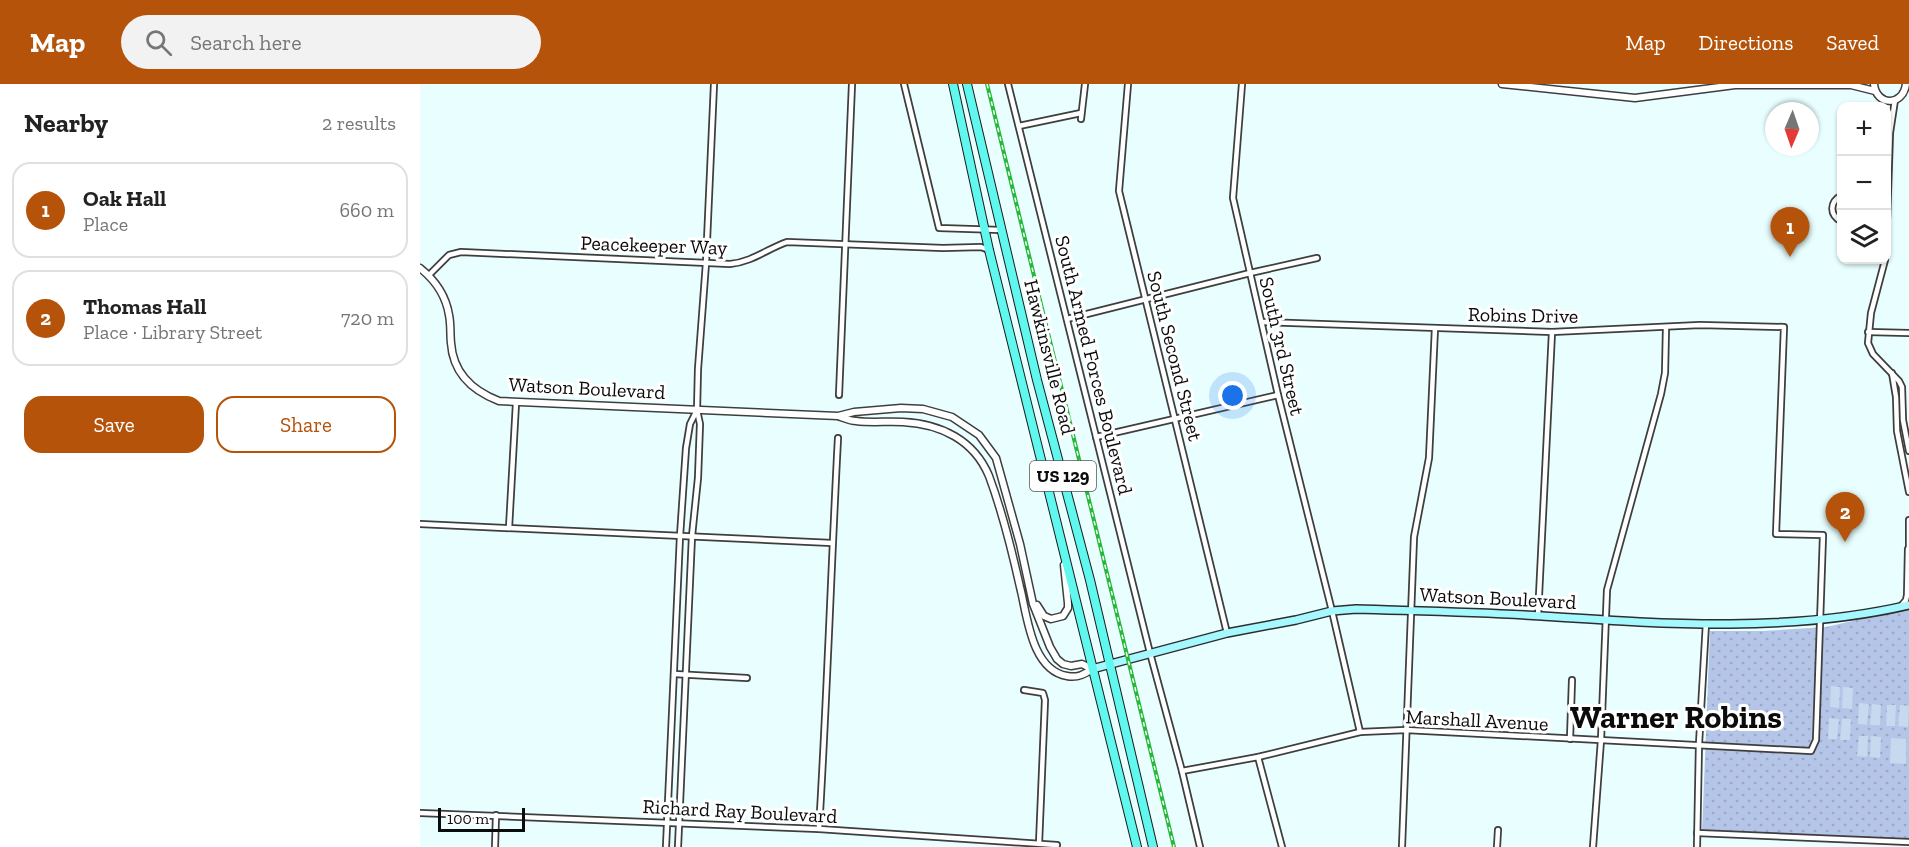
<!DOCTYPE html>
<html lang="en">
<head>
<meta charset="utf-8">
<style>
  :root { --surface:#fff; --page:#f2f2f2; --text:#222; --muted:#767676; --line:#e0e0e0; --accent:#b45309 }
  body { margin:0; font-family:"Zilla Slab",serif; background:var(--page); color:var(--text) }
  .controls { position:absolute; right:18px; top:18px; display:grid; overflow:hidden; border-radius:12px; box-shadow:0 2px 4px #0004 }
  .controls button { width:54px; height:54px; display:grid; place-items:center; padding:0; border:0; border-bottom:2px solid var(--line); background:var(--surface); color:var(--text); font:30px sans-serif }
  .compass { position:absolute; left:1345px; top:18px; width:54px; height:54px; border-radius:50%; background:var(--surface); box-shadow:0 2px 4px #0004; rotate:182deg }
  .scale { position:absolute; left:18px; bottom:15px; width:87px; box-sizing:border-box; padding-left:6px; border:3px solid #0b0b0b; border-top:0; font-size:16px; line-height:21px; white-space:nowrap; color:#0b0b0b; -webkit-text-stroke:4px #fff; paint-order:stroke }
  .you { position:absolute; left:813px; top:312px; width:21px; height:21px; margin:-15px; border:4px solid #fff; border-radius:50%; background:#1a73e8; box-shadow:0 0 0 9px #1a73e833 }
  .badge { display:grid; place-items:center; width:39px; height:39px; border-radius:50%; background:var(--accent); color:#fff; font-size:20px; font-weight:700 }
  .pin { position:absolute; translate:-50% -50px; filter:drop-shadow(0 2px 3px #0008) }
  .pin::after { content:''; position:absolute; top:32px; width:21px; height:18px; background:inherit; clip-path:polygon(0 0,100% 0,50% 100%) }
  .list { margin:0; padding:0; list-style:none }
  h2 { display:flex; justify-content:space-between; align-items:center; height:78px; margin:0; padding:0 24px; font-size:26px }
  h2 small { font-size:20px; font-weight:400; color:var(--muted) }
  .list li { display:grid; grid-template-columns:39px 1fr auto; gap:18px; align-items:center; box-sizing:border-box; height:96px; margin:0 12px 12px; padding:0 12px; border:2px solid var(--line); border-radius:18px }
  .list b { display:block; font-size:22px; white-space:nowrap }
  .list p { margin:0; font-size:20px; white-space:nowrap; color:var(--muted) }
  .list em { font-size:20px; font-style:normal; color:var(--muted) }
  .actions { display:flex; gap:12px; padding:18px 24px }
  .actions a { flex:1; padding:14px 0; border:2px solid var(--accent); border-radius:18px; text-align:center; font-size:21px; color:var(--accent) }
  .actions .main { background:var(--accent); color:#fff }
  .icon { flex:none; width:33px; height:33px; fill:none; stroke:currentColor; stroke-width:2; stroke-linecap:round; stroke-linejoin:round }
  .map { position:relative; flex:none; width:1489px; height:763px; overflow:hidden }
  header { display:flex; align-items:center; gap:36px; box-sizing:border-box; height:84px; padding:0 30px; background:var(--accent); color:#fff }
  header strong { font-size:28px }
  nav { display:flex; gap:33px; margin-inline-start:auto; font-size:21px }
  .search { width:420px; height:54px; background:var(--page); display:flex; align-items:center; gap:15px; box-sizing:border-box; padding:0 21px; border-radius:33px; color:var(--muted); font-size:22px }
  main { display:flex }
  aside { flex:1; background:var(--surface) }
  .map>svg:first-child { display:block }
  .green { fill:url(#green-dots) }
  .pitch { fill:#c6d9ef }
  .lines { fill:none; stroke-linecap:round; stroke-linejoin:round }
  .minor-casing { stroke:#3e3e3e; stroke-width:8 }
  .tertiary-casing { stroke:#3e3e3e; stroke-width:9 }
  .secondary-casing { stroke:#2d2d2d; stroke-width:10 }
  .primary-casing { stroke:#1c1c1c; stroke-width:10 }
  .minor { stroke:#fff; stroke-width:4.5 }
  .tertiary { stroke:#fff; stroke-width:6 }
  .secondary { stroke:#a4f8fe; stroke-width:7 }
  .primary { stroke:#60f7ee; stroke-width:8 }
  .rail-casing { stroke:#25b839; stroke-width:4 }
  .rail { stroke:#fff; stroke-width:1.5; stroke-dasharray:4.5; stroke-linecap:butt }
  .labels { text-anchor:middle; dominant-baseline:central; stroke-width:6; stroke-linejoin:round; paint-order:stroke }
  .shield { fill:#fff; stroke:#545454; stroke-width:1.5 }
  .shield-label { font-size:18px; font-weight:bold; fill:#0b0b0b }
  .street-label { font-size:20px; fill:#0b0b0b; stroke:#fff }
  .town-label { font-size:32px; font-weight:bold; fill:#0b0b0b; stroke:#fff }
</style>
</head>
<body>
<header>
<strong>Map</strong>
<div class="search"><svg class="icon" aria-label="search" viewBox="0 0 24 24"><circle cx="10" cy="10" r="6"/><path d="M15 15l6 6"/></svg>Search here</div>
<nav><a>Map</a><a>Directions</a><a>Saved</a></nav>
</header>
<main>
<aside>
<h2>Nearby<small>2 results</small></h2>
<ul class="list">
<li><span class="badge">1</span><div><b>Oak Hall</b><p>Place</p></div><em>660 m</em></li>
<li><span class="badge">2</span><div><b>Thomas Hall</b><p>Place · Library Street</p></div><em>720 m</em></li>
</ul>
<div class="actions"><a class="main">Save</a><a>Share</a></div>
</aside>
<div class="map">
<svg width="1489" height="763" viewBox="0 0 1489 763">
  <defs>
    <pattern id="green-dots" width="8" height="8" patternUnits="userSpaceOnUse" patternTransform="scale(1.5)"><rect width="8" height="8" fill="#b4c5e8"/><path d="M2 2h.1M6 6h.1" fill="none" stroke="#99a8c6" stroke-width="1.8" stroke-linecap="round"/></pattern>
  </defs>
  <rect width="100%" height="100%" fill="#e9ffff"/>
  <polygon class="green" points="1489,524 1489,757 1282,749 1290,547 1343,547 1406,543"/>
  <g class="pitch">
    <polygon points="1411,602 1420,603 1419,624 1410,623"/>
    <polygon points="1423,603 1433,604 1432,625 1422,624"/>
    <polygon points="1439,619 1449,620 1447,641 1438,640"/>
    <polygon points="1452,620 1461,621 1460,641 1450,641"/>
    <polygon points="1467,621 1476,621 1475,642 1466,642"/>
    <polygon points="1480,621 1489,622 1488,643 1478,642"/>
    <polygon points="1409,634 1419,635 1417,655 1408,655"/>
    <polygon points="1422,635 1431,635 1430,656 1420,656"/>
    <polygon points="1439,652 1448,652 1447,673 1437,672"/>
    <polygon points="1451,652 1461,653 1460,674 1450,673"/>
    <polygon points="1471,654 1486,655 1486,680 1470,679"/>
  </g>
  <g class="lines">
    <defs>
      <g id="minor">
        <polyline points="484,0 519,144 581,146"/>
        <polyline points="588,0 730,569 762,687 780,763"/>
        <polyline points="708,0 699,107 807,549"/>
        <polyline points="822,0 813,114 858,311 912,527 940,648"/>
        <polyline points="1466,28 1469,43"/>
        <polyline points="661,35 665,0"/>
        <polyline points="599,42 661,29"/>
        <path d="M1422,111C1409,118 1409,131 1422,138"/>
        <polyline points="1466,166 1470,49 1475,16"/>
        <polyline points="1465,176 1451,229 1448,259 1453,270 1479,297 1482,303 1483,336 1489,367"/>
        <path d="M9,191L29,171L41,168L310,180C332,178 347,165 367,158L523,164L561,163L569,166"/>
        <polyline points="647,235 830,189 897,174"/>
        <polyline points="1448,248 1489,249"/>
        <polyline points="1472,289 1476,313 1477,347 1489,408"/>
        <polyline points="419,311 432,0"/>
        <polyline points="676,353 858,311"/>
        <polyline points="0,440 412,459"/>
        <polyline points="89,444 96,319"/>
        <polyline points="1489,467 1489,436"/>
        <polyline points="1480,523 1486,516 1487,511 1488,465"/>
        <polyline points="1118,532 1132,248"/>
        <polyline points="254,590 327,594"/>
        <polyline points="604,606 623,609 625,616 619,760"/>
        <polyline points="1150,655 1152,596"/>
        <polyline points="838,673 862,763"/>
        <polyline points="762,687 838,673 940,648 986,646 1391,667 1396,656 1403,451 1356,450 1364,243 1280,241 1132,248 842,238"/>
        <polyline points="0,729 399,745 637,761"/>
        <path d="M399,745C407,615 411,485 418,354"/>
        <polyline points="1277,749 1489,758"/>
        <polyline points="75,763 76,731"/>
        <polyline points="246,763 260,452 266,364 270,340 277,326"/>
        <polyline points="258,763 272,452 278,394 280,340 277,326 278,285 286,179 294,0"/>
        <polyline points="982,763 994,453 1009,374 1015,244"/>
        <polyline points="1077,763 1078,746"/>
        <polyline points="1173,763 1181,656 1187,506 1241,310 1245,289 1246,244"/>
        <polyline points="1277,763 1279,660 1286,539"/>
      </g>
      <g id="tertiary">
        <polyline points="1082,0 1215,14 1315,1 1431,1 1455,7"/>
        <path d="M1454,0C1456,22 1483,23 1486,0"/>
        <path d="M0,184C15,196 26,212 29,231C31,240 30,250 31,259C33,289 53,307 79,317L418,332C424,334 430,337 436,337C451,339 468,337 483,338C521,340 554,356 569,392C582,427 592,467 600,503C607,530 611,586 647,592C657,594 664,591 672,585L662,580L651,582L643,580L637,575L630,563L613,520L600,460L576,374L559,351L532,333L503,325L481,324L434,328L418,332"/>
        <polyline points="617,521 624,532 631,535 643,532 648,524 648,519 644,481"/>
      </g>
      <path id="secondary" d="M672,585L807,549L876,536L912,527L936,525C998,527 1060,528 1122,532C1244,540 1369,549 1489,521"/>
      <g id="primary">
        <polyline points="533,0 569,166 717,763"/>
        <polyline points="547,0 617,296 670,496 733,763"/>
      </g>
    </defs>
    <use href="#minor" class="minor-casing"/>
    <use href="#tertiary" class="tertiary-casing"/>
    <use href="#secondary" class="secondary-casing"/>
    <use href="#primary" class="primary-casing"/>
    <use href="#minor" class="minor"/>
    <use href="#tertiary" class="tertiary"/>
    <use href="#secondary" class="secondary"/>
    <use href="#primary" class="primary"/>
    <defs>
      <polyline id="rail" points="567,0 754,763"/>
    </defs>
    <use href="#rail" class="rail-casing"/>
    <use href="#rail" class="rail"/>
  </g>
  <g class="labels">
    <rect class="shield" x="610" y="377" width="66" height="30" rx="4.5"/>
    <g class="shield-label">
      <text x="643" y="392">US 129</text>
    </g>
    <g class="street-label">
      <text transform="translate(234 161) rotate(2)">Peacekeeper Way</text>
      <text transform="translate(1103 231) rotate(1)">Robins Drive</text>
      <text transform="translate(862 262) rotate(77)">South 3rd Street</text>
      <text transform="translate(755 272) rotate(76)">South Second Street</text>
      <text transform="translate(630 273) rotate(76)">Hawkinsville Road</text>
      <text transform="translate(674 281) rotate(76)">South Armed Forces Boulevard</text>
      <text transform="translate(167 304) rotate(3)">Watson Boulevard</text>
      <text transform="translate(1078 514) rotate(3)">Watson Boulevard</text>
      <text transform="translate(1057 636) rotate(3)">Marshall Avenue</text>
      <text transform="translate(320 727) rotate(3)">Richard Ray Boulevard</text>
    </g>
    <g class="town-label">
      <text x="1256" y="633">Warner Robins</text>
    </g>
  </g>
</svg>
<div class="controls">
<button>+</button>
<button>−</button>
<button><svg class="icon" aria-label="layers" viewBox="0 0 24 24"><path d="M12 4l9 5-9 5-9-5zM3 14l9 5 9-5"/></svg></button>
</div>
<svg class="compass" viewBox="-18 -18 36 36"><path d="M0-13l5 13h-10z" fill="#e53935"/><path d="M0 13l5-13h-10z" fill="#767676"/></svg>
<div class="scale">100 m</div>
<div class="you"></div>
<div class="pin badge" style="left:1370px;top:173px">1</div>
<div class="pin badge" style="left:1425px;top:458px">2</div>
</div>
</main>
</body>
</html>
